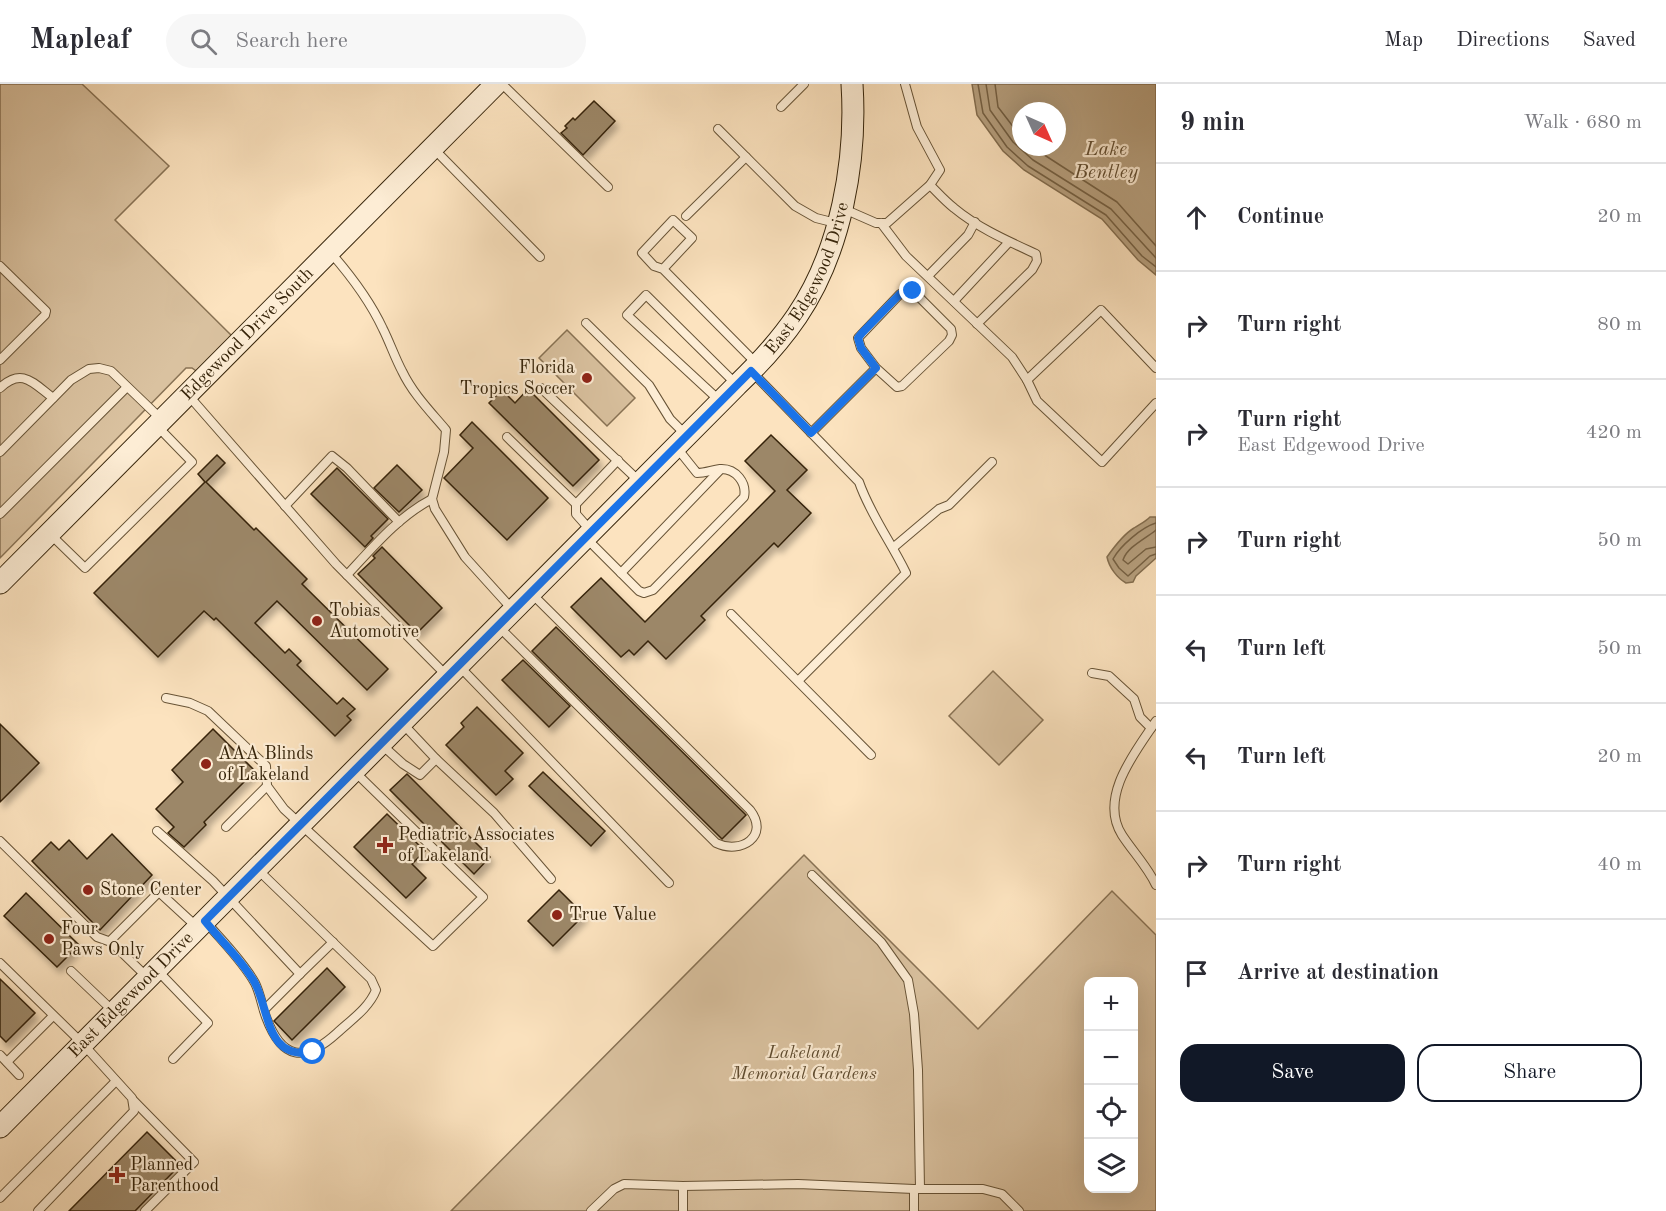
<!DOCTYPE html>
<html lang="en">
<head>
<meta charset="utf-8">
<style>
  :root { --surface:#fff; --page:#f7f7f7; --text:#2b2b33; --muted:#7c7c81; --line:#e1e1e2; --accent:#111827 }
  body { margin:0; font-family:"Old Standard TT",serif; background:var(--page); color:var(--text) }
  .controls { position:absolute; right:18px; bottom:18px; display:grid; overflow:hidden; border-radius:12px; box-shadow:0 6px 24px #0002 }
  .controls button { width:54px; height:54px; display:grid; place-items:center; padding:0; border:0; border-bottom:2px solid var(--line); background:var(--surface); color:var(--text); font:30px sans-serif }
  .compass { position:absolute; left:1012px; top:18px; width:54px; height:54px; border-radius:50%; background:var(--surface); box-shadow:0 6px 24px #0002; rotate:135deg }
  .stop { position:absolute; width:18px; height:18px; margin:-14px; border:4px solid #1a73e8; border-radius:50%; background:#fff }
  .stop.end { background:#1a73e8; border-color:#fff; box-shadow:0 2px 6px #0008 }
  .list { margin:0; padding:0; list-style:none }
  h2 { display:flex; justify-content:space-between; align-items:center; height:78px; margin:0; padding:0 24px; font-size:26px }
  h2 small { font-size:20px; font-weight:400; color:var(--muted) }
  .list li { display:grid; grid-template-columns:39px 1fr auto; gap:18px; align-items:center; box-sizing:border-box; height:108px; padding:0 24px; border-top:2px solid var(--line) }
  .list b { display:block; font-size:22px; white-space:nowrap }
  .list p { margin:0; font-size:20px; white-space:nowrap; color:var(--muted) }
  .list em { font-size:20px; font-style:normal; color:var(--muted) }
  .actions { display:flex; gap:12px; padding:18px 24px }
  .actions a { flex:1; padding:14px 0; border:2px solid var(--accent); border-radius:18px; text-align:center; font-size:21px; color:var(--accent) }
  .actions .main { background:var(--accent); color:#fff }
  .icon { flex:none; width:33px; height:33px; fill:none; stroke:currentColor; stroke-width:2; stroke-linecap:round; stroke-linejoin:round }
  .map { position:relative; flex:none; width:1156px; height:1127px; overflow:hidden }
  header { display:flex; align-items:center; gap:36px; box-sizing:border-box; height:84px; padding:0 30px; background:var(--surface); border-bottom:2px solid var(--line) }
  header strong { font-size:28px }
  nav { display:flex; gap:33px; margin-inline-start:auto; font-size:21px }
  .search { width:420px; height:54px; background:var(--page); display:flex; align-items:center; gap:15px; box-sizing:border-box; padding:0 21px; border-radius:33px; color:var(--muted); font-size:22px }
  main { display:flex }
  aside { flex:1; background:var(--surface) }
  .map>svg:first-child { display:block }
  .green { fill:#dac2a0; stroke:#887254; stroke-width:1.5; fill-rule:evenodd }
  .water { fill:#b8a281; stroke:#846f51; stroke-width:1.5; fill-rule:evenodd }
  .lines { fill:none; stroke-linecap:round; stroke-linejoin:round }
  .shore { stroke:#766245; stroke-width:1.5 }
  .building { fill:#9c8768; stroke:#352309; stroke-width:1.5; filter:url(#shadow) }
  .lane-casing { stroke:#675336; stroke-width:10 }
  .secondary-casing { stroke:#352309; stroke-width:23 }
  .lane { stroke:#fdedd5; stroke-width:8 }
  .secondary { stroke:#fdedd5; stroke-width:21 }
  .route { stroke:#1a73e8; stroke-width:8 }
  .poi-dot { fill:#8f2418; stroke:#fdedd5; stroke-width:2 }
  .labels { text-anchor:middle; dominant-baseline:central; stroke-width:4.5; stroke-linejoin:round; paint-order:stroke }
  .street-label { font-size:18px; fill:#352309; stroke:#fdedd5 }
  .poi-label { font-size:18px; fill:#352309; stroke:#fdedd5; text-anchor:start }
  .park-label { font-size:18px; font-style:italic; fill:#5e4b2f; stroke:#fdedd5 }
  .water-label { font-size:20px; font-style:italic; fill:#634f33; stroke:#fdedd5 }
</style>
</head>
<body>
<header>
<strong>Mapleaf</strong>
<div class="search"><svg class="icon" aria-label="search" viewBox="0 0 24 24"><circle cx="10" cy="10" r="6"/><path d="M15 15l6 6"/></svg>Search here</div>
<nav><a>Map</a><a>Directions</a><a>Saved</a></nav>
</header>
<main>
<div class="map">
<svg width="1156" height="1127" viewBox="0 0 1156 1127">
  <defs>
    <filter id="shadow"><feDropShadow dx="3.5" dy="6" stdDeviation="3" flood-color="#0004"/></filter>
  </defs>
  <rect width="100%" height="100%" fill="#fce3bf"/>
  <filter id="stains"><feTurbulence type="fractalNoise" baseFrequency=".00333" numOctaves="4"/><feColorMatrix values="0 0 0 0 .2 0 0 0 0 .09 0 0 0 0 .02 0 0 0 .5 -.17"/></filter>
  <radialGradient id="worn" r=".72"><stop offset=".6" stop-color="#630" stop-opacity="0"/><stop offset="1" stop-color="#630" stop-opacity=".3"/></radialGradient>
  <g class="green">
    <polygon points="0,0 82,0 169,82 115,136 234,254 199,289 192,284 186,284 0,474"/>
    <polygon points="567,246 635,314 607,342 539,274"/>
    <polygon points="993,587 1043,636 999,681 949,632"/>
    <path d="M804,771L978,945L1112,807L1156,851V1127H451ZM1088,898H1134V1104H1088Z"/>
  </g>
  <g class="water">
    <path d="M972,0H1156V191L1138,176L1102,135L1024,86L1003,67L977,31ZM1021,27H1057V63H1021Z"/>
    <path d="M1150,433H1156V474L1136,492L1133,498L1126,499C1117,494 1109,483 1107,473C1114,463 1124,450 1134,444C1140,440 1145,438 1150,433Z"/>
  </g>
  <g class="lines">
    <g class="shore">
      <polyline points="978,0 983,29 1007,63 1028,82 1106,131 1142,172 1156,183"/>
      <polyline points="986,0 990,26 1013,58 1033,76 1111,125 1156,174"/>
      <polyline points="995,0 998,23 1021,53"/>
      <polyline points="1032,63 1117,118 1156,162"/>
      <path d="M1156,439C1142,443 1120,462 1113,475L1119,484L1128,492L1150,472L1156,470"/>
      <path d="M1156,446C1145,455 1127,463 1123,476L1128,480L1146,465L1156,463"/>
    </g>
  </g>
  <g class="building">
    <polygon points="594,17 615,37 583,71 561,49 567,44 565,42 573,34 575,36"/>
    <polygon points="528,305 599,376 573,402 489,319 502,306 515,319"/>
    <polygon points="472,338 548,414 507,456 444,394 473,364 460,351"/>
    <polygon points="771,351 807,386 787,406 811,429 778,463 774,459 701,532 705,536 666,575 648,557 634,571 629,566 621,573 571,523 601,494 645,538 775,407 745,377"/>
    <polygon points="217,371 225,379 206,398 254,446 256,444 307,495 302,500 388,585 367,606 277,517 255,539 285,569 289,565 301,577 297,581 337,620 343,614 355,625 347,632 351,636 335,652 216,534 214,536 204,527 158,573 94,509 205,398 198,390"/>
    <polygon points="397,381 422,406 399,428 374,404"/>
    <polygon points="337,384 388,435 371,452 373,454 365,463 311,410"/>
    <polygon points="382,463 442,524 417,549 358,490 375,474 373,472"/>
    <polygon points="556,543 746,731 722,755 532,567"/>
    <polygon points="523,576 570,622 549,643 502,596"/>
    <polygon points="477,623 523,669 505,687 513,695 496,711 446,661 464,643 461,639"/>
    <polygon points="0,640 39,679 0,718"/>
    <polygon points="213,645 255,687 204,738 206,741 184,763 168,749 174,743 156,725 183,698 172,686"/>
    <polygon points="543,688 605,747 591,762 529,702"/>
    <polygon points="407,690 490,773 474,790 390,706"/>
    <polygon points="387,730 425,767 412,780 426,794 406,814 354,763"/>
    <polygon points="112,750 152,791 100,846 32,777 51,758 59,766 69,756 87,775"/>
    <polygon points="559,806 584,831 553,862 528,837"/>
    <polygon points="26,809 79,861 57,883 4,832"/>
    <polygon points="327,884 345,903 292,956 274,937"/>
    <polygon points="0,895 35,929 6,958 0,952"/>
    <polygon points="147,1048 180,1081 135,1127 69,1127"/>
  </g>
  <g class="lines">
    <defs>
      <g id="lane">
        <polyline points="502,0 608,103"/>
        <polyline points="781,23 804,0"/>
        <polyline points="718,45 795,122 816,134 836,139"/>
        <polyline points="434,65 540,173"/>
        <path d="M930,101C938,109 945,117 954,124C978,144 1008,157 1036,170L1037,177L1032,186L977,240"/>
        <polyline points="844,125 876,139 887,139 930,101 940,86 917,43 905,0"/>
        <polyline points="686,132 746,73"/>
        <polyline points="881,139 906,172 1012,273 1027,296"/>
        <path d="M331,169C352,193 370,217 383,245C390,259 395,274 402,287C413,310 430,327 446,346L444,368L432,415L435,425L465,473L512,525"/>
        <polyline points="0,182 46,227 45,231 0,276"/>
        <polyline points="663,185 692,154 673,136 642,169 654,182 663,185 756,279"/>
        <polyline points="928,192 968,151 975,138"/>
        <polyline points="954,217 1009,158"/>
        <polyline points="586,239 649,301 670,335 686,351"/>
        <polyline points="1156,284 1101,226 1027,296 1037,317 1102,378 1156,319"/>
        <path d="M752,288L859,398C870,430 891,458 906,489L798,597"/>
        <path d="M0,304C22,283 33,299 53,314"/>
        <polyline points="541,304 640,398"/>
        <polyline points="189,312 336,480 447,592"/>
        <polyline points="720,317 627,231 646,211 736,300"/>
        <polyline points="811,349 876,284 897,303 902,302 949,257 952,251 951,245 913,207 909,206 900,210 858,254 861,264 876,284"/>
        <polyline points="507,353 576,420"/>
        <polyline points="0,368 71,296 89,285 99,284 111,287 161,335"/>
        <polyline points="285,422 332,372 347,384 399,438"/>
        <polyline points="0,430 127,303"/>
        <polyline points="591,447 576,430 576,420 618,376"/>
        <polyline points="50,450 85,484 192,378 158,343"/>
        <path d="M587,455L639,507L644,509L653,506L744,413C747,399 736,384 720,385C712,386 705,389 697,389L677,364"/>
        <polyline points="894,463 939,425 949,421 992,378"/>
        <polyline points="621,489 720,386"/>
        <path d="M347,491C373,463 399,432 432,415"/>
        <polyline points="731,530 871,671"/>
        <path d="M499,543L716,759C741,771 770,752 750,726L532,510"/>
        <polyline points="460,583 669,799"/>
        <polyline points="1092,589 1109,592 1134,615 1140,633 1151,644"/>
        <polyline points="166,614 190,619 208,627 266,682 267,702"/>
        <path d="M1156,637C1136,667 1098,713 1122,751C1133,768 1147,782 1156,801"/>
        <polyline points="382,661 403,680 420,691 436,675 403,640"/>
        <polyline points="436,675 494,729 551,795"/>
        <polyline points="226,743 267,702 284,725 433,862 483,813 354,687"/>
        <polyline points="157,747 213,797 300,890 333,858"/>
        <polyline points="0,757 97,853 111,858"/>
        <polyline points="812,791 881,858 908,896 914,930 918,986 920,1105"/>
        <path d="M206,838C222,857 242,876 255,899C260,909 262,922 266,933C282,976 304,979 337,949C351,936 369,924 376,906L371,895L257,785"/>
        <polyline points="0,879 83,960 132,1014 134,1027 38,1127"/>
        <polyline points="157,886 208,939 173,975"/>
        <polyline points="71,887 113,927"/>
        <polyline points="148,894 110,857 159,808 197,843"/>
        <polyline points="264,926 300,890"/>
        <polyline points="0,971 19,991"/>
        <polyline points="7,978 53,932"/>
        <polyline points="133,1016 194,1078 145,1127"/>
        <polyline points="0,1114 116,997"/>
        <polyline points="591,1127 614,1105 624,1100 683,1102 798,1100 914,1105 983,1105 1002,1110 1019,1127"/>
        <polyline points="683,1127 683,1102"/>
        <polyline points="914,1127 914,1105"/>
      </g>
      <g id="secondary">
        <path id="s1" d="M0,499L496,0"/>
        <path id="s2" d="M0,1043L737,301C759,280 780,257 797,232C841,167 857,77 852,0"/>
      </g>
    </defs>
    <use href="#lane" class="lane-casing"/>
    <use href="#secondary" class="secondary-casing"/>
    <use href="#lane" class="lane"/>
    <use href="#secondary" class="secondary"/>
  </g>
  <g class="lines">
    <path class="route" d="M313,968C266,976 270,928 255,899C242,876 221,857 205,837L751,287L811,349L876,284L861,264L858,254L862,249L900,210L909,206L913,207"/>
  </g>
  <g class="poi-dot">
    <circle cx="587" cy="294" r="6"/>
    <circle cx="317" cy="537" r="6"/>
    <circle cx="206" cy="680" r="6"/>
    <path d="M382 752h6v6h6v6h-6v6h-6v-6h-6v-6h6z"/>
    <circle cx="88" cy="806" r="6"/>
    <circle cx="557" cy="831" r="6"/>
    <circle cx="49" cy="855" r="6"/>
    <path d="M114 1082h6v6h6v6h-6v6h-6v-6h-6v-6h6z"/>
  </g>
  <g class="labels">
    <g class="street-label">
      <text stroke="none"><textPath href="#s2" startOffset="1176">East Edgewood Drive</textPath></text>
      <text stroke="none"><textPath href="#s1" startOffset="351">Edgewood Drive South</textPath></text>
      <text stroke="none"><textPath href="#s2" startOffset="186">East Edgewood Drive</textPath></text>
    </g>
    <g class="poi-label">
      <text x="575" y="284" text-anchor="end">Florida<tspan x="575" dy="21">Tropics Soccer</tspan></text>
      <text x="329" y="527">Tobias<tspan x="329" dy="21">Automotive</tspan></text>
      <text x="218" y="670">AAA Blinds<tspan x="218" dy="21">of Lakeland</tspan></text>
      <text x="398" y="751">Pediatric Associates<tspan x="398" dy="21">of Lakeland</tspan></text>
      <text x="100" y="806">Stone Center</text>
      <text x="569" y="831">True Value</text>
      <text x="61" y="845">Four<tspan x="61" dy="21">Paws Only</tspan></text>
      <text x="130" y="1081">Planned<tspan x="130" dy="21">Parenthood</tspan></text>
    </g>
    <g class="park-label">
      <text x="804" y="969">Lakeland<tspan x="804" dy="21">Memorial Gardens</tspan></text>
    </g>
    <g class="water-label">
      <text x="1106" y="66">Lake<tspan x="1106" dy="23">Bentley</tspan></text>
    </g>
  </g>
  <rect width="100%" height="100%" filter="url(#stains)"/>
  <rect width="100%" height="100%" fill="url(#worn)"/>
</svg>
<div class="controls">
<button>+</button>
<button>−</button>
<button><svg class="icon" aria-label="locate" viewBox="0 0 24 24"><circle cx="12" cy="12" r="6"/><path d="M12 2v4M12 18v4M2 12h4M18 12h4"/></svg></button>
<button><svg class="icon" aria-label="layers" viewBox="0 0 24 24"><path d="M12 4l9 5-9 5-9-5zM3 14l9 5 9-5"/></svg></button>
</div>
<svg class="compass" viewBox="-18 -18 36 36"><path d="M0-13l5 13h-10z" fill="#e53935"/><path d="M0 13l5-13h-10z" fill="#7c7c81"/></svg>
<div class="stop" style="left:313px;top:968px"></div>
<div class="stop end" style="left:913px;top:207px"></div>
</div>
<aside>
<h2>9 min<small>Walk · 680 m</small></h2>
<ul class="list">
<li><svg class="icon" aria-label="ahead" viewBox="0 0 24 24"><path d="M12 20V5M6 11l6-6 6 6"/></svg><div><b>Continue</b></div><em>20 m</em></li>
<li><svg class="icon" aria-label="right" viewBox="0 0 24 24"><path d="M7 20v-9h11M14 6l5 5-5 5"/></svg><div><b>Turn right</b></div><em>80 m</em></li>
<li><svg class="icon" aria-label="right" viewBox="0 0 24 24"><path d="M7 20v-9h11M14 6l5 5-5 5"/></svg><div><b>Turn right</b><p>East Edgewood Drive</p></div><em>420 m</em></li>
<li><svg class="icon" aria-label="right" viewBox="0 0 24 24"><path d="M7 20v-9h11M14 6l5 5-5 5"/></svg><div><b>Turn right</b></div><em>50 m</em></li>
<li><svg class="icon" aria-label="left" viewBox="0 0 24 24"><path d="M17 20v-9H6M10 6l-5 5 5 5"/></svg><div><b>Turn left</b></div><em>50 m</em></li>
<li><svg class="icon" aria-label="left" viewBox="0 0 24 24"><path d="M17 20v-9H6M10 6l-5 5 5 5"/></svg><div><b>Turn left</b></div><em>20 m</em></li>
<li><svg class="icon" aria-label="right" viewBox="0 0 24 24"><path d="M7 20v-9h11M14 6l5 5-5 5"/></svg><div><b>Turn right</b></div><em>40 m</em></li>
<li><svg class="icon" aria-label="arrive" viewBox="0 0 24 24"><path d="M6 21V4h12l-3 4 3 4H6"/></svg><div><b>Arrive at destination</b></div></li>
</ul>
<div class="actions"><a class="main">Save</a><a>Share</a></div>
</aside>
</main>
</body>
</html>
